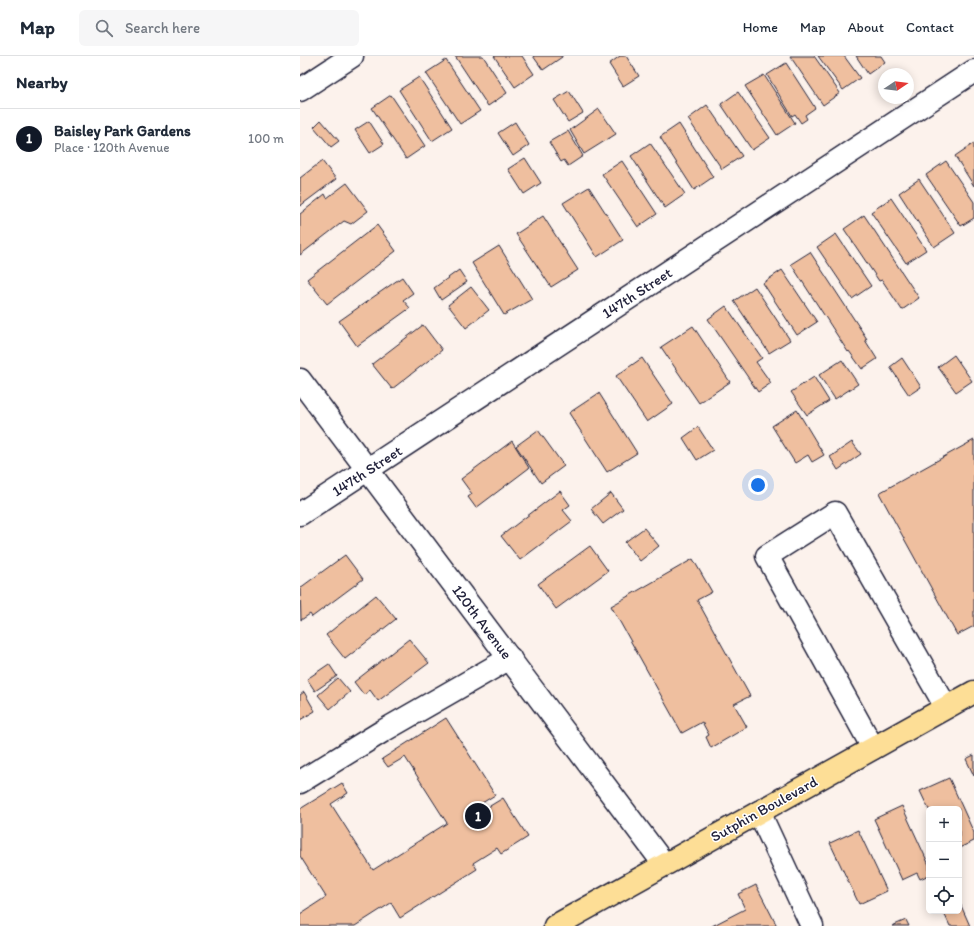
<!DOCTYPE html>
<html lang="en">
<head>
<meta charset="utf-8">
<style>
  :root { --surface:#fff; --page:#f6f6f7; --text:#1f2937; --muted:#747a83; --line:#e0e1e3; --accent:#111827 }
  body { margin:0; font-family:Itim,sans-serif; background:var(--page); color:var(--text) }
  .controls { position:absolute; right:12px; bottom:12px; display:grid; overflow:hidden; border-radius:6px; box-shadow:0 2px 10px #0003 }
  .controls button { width:36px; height:36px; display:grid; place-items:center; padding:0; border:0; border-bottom:1px solid var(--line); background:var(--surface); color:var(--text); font:20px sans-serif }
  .compass { position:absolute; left:578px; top:12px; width:36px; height:36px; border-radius:50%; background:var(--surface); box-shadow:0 2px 10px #0003; rotate:77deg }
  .you { position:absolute; left:458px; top:429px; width:14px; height:14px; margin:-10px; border:3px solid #fff; border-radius:50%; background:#1a73e8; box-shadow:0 0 0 6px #1a73e833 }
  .badge { display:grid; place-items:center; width:26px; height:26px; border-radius:50%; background:var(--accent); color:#fff; font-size:13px; font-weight:700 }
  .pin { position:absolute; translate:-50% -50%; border:2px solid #fff; box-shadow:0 1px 4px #0006 }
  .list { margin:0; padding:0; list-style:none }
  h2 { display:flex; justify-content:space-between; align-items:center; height:52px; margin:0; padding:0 16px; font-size:17px }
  h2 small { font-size:13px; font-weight:400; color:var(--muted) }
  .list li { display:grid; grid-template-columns:26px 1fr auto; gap:12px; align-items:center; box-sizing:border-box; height:60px; padding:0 16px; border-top:1px solid var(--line) }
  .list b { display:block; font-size:15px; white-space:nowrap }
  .list p { margin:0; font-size:13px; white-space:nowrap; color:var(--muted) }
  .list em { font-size:13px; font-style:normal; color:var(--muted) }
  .icon { flex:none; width:22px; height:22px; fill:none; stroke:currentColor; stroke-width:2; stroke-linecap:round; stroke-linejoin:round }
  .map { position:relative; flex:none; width:674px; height:870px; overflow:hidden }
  header { display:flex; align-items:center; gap:24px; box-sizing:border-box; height:56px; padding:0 20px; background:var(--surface); border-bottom:1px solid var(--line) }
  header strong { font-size:19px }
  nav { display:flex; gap:22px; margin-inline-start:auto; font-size:14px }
  .search { width:280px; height:36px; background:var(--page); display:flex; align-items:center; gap:10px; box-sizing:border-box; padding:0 14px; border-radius:6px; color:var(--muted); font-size:15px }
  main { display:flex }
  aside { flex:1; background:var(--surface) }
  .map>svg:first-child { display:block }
  .building { fill:#efbf9f; stroke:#22223b }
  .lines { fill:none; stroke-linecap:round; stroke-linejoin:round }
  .minor-casing { stroke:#22223b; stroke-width:25 }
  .major-casing { stroke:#22223b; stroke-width:25 }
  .minor { stroke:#fff; stroke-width:22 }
  .major { stroke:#fdde96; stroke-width:22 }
  .labels { text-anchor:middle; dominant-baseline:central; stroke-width:3; stroke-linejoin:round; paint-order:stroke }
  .street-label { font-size:15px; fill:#22223b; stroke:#fff }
</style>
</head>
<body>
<header>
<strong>Map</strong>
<div class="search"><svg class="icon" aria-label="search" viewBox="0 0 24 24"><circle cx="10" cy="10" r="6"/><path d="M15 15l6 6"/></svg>Search here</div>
<nav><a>Home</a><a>Map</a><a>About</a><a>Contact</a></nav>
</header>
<main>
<aside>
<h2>Nearby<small></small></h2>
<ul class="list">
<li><span class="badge">1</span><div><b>Baisley Park Gardens</b><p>Place · 120th Avenue</p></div><em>100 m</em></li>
</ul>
</aside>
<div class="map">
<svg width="674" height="870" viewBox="0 0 674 870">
  <rect width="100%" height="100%" fill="#fcf2ec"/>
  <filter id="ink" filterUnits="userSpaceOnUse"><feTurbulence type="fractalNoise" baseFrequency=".025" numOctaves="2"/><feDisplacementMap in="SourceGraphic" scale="8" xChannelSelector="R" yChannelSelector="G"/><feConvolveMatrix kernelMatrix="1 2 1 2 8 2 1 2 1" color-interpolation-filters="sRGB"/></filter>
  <g filter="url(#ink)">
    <g class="building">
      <polygon points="155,0 183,0 207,37 188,50"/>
      <polygon points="194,0 222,0 234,18 215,31"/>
      <polygon points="233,0 262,0 262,1 243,14"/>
      <polygon points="320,0 326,0 339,20 323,30 309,8"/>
      <polygon points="490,0 514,0 540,37 523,49"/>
      <polygon points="518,0 544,0 560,22 543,34"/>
      <polygon points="556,0 581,0 585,6 568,18"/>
      <polygon points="146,4 180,55 160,68 126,17"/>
      <polygon points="486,7 515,52 505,59 507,63 501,67 495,58 492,60 467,19"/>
      <polygon points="464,19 495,67 477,79 445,30"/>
      <polygon points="119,21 152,72 132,85 99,34"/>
      <polygon points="269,35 283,57 268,66 254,44"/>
      <polygon points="438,36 470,82 452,94 421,48"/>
      <polygon points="91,39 125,90 106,103 72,52"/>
      <polygon points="407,49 442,100 422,113 388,63"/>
      <polygon points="299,53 316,78 284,98 270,74"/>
      <polygon points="21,64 39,85 31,91 14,71"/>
      <polygon points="69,65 84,88 70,97 55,74"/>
      <polygon points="215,66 229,89 213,100 198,77"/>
      <polygon points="379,68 413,121 394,134 360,81"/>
      <polygon points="268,75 283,100 268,110 264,104 261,106 249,86"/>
      <polygon points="350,87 385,138 365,152 331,100"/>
      <polygon points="674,87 674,130 655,100"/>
      <polygon points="225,102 241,127 224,138 208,113"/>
      <polygon points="22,105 36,123 0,150 0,122"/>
      <polygon points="322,105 357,158 338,171 302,118"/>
      <polygon points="646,105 674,146 674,162 661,170 626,119"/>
      <polygon points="619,123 655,177 634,191 599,137"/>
      <polygon points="47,127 68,155 51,168 44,165 0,199 0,158 25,138 27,142"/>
      <polygon points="289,131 323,184 297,201 263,147"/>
      <polygon points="591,142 626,194 606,207 571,156"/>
      <polygon points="564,159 619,242 602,254 582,224 579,225 544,173"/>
      <polygon points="243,160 278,214 251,231 216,178"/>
      <polygon points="77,169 96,195 27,248 7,223"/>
      <polygon points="536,178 571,230 552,243 517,191"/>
      <polygon points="199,190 232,243 204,259 172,207"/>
      <polygon points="510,196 567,283 565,284 577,303 562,313 549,295 548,296 491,208"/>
      <polygon points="159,214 167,226 141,244 134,232"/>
      <polygon points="482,214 517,266 497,279 463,227"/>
      <polygon points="102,221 113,237 103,244 110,252 57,290 39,265"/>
      <polygon points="171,231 189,254 166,272 148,249"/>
      <polygon points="455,231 490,284 469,297 434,245"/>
      <polygon points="426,250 462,302 456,306 471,327 458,336 408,263"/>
      <polygon points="123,269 142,294 92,333 72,308"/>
      <polygon points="393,270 430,326 399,347 361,291"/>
      <polygon points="654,299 672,325 656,336 638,311"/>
      <polygon points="342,302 373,348 347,366 316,320"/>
      <polygon points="602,302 621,331 609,339 590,311"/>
      <polygon points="542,304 558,328 535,343 519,319"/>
      <polygon points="514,321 529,345 507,359 491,336"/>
      <polygon points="299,337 337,397 307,416 269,357"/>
      <polygon points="497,354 524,399 512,406 508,399 495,407 472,370"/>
      <polygon points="398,371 413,394 397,404 383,382"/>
      <polygon points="238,374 264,410 241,427 216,390"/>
      <polygon points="674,384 674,570 657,579 579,437"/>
      <polygon points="212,385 229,412 176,452 168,441 172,438 161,423"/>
      <polygon points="552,386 561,398 538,414 530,401"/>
      <polygon points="260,435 270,449 263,454 272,465 220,504 201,480"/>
      <polygon points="311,437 323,453 303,468 291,453"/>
      <polygon points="344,472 359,490 340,505 325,486"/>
      <polygon points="290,490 308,515 256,553 238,528"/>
      <polygon points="45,499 63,523 12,561 10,558 1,564 0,532"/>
      <polygon points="393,503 412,536 397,544 450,640 434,648 447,671 411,692 406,681 409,679 402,666 382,677 311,550"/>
      <polygon points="76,539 96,563 45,603 26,579"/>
      <polygon points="109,583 129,607 78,645 70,634 64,639 54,626"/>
      <polygon points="29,608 37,620 15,635 7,623"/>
      <polygon points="38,622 50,636 30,653 18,639"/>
      <polygon points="4,636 15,655 0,664 0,639"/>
      <polygon points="146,662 195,739 182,747 185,753 203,742 228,781 201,798 197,792 173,807 177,813 100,862 91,847 55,870 0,870 0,858 26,841 0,800 0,753 42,727 48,737 31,748 73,814 147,767 105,701 88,711 82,703"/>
      <polygon points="674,699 674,720 666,703"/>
      <polygon points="649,722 674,777 674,785 659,792 659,753 629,754 620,735"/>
      <polygon points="602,750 629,809 629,819 620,823 617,817 602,824 574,763"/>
      <polygon points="558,774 587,835 559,848 530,787"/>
      <polygon points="456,829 477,870 412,870 445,853 438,838"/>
      <polygon points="659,845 670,870 650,870 643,855 659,855"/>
      <polygon points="606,864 609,870 592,870"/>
    </g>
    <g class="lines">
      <defs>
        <g id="minor">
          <polyline points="0,34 52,0"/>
          <polyline points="0,324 364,808"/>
          <polyline points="0,458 674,15"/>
          <polyline points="573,692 467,500 535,457 646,651"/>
          <polyline points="0,726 83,675 210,602"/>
          <polyline points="459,756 512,870"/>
        </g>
        <polyline id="major" points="255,870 674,636"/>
      </defs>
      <use href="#minor" class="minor-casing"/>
      <use href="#major" class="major-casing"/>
      <use href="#minor" class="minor"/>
      <use href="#major" class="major"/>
    </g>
  </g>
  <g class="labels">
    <g class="street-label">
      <text transform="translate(337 237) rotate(-33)">147th Street</text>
      <text transform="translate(67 415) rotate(-33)">147th Street</text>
      <text transform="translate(182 566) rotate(53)">120th Avenue</text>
      <text transform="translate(464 753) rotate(-29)">Sutphin Boulevard</text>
    </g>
  </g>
</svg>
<div class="controls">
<button>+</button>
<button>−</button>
<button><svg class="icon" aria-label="locate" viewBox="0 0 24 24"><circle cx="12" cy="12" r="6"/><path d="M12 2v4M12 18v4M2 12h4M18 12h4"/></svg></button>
</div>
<svg class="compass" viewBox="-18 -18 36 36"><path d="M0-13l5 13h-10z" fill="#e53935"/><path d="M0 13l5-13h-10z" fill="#747a83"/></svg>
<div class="you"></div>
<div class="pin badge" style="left:178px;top:760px">1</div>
</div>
</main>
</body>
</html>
